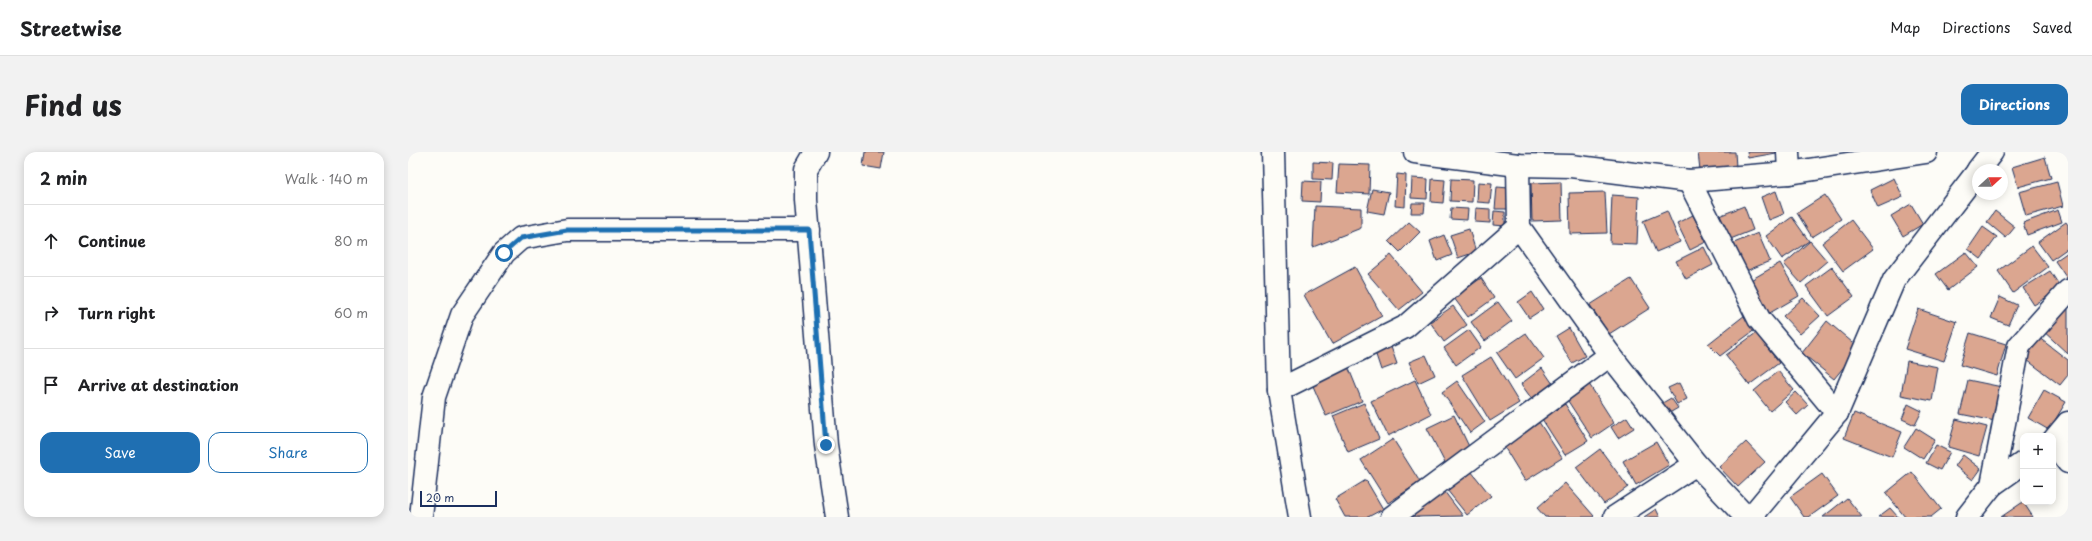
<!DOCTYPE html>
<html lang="en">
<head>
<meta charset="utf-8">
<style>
  :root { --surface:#fff; --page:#f2f2f2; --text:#202124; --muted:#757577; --line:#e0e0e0; --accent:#1f6fb2 }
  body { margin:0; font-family:"Playpen Sans",sans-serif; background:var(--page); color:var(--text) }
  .controls { position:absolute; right:12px; bottom:12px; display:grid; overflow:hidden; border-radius:8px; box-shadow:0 2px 10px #0003 }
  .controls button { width:36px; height:36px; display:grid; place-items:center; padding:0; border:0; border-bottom:1px solid var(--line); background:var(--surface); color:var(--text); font:20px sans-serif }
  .compass { position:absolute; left:1564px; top:12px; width:36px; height:36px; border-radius:50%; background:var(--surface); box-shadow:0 2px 10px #0003; rotate:69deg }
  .scale { position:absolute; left:12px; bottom:10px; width:77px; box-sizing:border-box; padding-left:4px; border:2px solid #1b2f5e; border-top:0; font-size:11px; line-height:14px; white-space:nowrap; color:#1b2f5e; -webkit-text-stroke:3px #fdfcf7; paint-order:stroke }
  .stop { position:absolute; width:12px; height:12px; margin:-9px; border:3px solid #1f6fb2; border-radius:50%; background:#fff }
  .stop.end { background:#1f6fb2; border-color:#fff; box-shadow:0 1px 4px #0008 }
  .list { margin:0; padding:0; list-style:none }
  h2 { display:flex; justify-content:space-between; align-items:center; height:52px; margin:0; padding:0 16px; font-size:17px }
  h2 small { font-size:13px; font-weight:400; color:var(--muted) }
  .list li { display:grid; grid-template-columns:26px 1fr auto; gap:12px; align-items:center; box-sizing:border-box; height:72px; padding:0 16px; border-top:1px solid var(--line) }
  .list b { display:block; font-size:15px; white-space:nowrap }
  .list em { font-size:13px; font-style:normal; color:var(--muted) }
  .actions { display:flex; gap:8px; padding:12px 16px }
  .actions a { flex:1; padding:9px 0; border:1px solid var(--accent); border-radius:12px; text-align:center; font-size:14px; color:var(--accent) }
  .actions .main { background:var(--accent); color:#fff }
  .icon { flex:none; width:22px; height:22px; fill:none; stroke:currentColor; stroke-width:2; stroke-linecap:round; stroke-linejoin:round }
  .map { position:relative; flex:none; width:1660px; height:365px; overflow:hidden; border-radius:12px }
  header { display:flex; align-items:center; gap:24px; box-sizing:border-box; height:56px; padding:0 20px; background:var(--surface); border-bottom:1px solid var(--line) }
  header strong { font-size:19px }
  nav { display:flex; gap:22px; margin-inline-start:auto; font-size:14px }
  .intro { display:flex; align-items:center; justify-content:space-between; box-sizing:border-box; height:96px; padding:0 24px }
  h1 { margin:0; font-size:28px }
  .button { padding:10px 18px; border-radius:12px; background:var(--accent); color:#fff; font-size:14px; font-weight:700 }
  main { display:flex; gap:24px; padding:0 24px }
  aside { flex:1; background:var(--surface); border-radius:12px; box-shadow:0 2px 10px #0003 }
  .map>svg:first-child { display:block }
  .building { fill:#dba690; stroke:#1b2f5e }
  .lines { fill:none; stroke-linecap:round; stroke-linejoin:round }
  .minor-casing { stroke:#1b2f5e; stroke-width:25 }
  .minor { stroke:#fdfcf7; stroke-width:22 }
  .route { stroke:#1f6fb2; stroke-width:5 }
</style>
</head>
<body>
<header>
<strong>Streetwise</strong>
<nav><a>Map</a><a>Directions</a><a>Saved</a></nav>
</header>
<div class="intro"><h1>Find us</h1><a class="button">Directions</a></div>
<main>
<aside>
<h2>2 min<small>Walk · 140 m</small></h2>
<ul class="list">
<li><svg class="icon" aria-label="ahead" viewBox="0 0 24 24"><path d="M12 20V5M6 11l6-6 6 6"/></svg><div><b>Continue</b></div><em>80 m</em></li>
<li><svg class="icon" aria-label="right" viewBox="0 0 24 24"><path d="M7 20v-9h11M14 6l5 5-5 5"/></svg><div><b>Turn right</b></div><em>60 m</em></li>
<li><svg class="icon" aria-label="arrive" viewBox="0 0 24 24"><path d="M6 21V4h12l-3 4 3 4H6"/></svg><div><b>Arrive at destination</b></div></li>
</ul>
<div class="actions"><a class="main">Save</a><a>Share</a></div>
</aside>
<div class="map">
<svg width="1660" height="365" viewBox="0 0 1660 365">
  <rect width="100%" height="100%" fill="#fdfcf7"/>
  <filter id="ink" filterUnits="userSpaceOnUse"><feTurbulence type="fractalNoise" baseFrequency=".025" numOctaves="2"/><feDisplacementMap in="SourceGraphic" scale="8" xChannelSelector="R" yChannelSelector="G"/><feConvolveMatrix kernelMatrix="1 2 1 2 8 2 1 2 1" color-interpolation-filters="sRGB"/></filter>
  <g filter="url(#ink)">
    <g class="building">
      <polygon points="457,0 476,0 473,17 455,14"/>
      <polygon points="1290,0 1327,0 1328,15 1292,18"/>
      <polygon points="1339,0 1374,0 1340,6"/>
      <polygon points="1637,5 1643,26 1610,35 1604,15"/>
      <polygon points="905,10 925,11 924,28 905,27"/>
      <polygon points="931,12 962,13 961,42 929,40"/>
      <polygon points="989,22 998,23 997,55 987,54"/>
      <polygon points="1004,26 1020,27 1019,47 1003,46"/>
      <polygon points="1486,26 1495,45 1470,56 1462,38"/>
      <polygon points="1024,27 1037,28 1035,51 1023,50"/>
      <polygon points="1043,27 1065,28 1064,50 1042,49"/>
      <polygon points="895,29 913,30 912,50 894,49"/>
      <polygon points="1070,30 1084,31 1082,51 1069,50"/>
      <polygon points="1153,30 1154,68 1124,69 1123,31"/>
      <polygon points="1649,30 1655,54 1618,64 1611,40"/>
      <polygon points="1089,35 1101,36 1100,57 1087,57"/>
      <polygon points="964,37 981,40 976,62 959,59"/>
      <polygon points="1368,39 1376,62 1361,68 1353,45"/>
      <polygon points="1197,40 1199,81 1162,82 1161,41"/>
      <polygon points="1204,43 1231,45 1229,92 1202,91"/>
      <polygon points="1417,43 1433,67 1404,85 1389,61"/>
      <polygon points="1004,51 1017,51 1016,61 1003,61"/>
      <polygon points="1503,52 1515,72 1495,84 1483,64"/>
      <polygon points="907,54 953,56 953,76 905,95"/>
      <polygon points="1336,54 1345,78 1320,88 1311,64"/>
      <polygon points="1043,56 1060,57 1059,68 1042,67"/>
      <polygon points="1068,56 1082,57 1082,71 1067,70"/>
      <polygon points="1650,58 1654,70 1619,83 1615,71"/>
      <polygon points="1086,59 1097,60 1097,74 1085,73"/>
      <polygon points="1259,59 1272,90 1248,100 1235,69"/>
      <polygon points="1587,59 1607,75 1598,86 1579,70"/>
      <polygon points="1285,63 1298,90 1282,98 1269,71"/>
      <polygon points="1384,65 1401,89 1374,107 1358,84"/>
      <polygon points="1443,68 1465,97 1435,119 1414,91"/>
      <polygon points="1001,70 1012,80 992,100 981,89"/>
      <polygon points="1658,70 1660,73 1660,96 1643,108 1630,90"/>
      <polygon points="1575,75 1589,85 1573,107 1560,97"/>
      <polygon points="1061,77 1068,100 1050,106 1042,83"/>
      <polygon points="1350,81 1362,109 1338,119 1326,91"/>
      <polygon points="1036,83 1044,103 1029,109 1022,89"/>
      <polygon points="1402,89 1419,109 1393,131 1376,112"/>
      <polygon points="1624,94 1640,115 1605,141 1590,119"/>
      <polygon points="1296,95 1305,113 1278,127 1268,109"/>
      <polygon points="1558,100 1570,115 1540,138 1528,122"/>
      <polygon points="1660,100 1660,128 1647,109"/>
      <polygon points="983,103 1014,140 991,158 960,122"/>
      <polygon points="1372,111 1391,144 1360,162 1341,129"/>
      <polygon points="947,115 974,164 924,192 896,143"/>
      <polygon points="1424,115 1446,145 1420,164 1398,134"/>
      <polygon points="1642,119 1653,136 1626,153 1615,136"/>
      <polygon points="1073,126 1086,146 1060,165 1046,146"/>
      <polygon points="1223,127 1242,156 1201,182 1182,153"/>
      <polygon points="1124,140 1135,157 1121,166 1110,150"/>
      <polygon points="1592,145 1609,153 1600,173 1583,166"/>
      <polygon points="1395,146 1412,164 1392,182 1375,164"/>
      <polygon points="1660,149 1660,202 1633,177"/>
      <polygon points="1090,150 1104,169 1077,189 1063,170"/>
      <polygon points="1045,154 1059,173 1036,190 1022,170"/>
      <polygon points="1510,157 1549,170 1536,209 1497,197"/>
      <polygon points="1337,163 1348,177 1312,204 1300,192"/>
      <polygon points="1419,169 1451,196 1426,227 1394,201"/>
      <polygon points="1161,176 1177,204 1164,211 1148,184"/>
      <polygon points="1061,178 1073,195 1048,213 1036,196"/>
      <polygon points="1118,181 1136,206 1107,227 1089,201"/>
      <polygon points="1348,181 1371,211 1341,233 1318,203"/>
      <polygon points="1562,181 1598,192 1589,224 1552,213"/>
      <polygon points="1630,185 1660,208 1660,223 1652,233 1615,205"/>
      <polygon points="982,192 989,212 973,218 966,197"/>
      <polygon points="1018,203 1027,223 1010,231 1001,210"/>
      <polygon points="1083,205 1111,251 1082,269 1054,223"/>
      <polygon points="1499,209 1530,215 1524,249 1493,243"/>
      <polygon points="939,212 954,249 918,264 902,227"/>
      <polygon points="1134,216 1147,235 1126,250 1113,232"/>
      <polygon points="1370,219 1386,238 1362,259 1346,239"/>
      <polygon points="1007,228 1023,262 980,284 963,249"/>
      <polygon points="1560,228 1594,235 1587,269 1552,262"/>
      <polygon points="1049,229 1077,270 1062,281 1034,240"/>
      <polygon points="1271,231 1279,247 1269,252 1260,236"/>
      <polygon points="1181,232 1206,271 1184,286 1158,246"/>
      <polygon points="1636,238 1658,250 1641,278 1620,266"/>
      <polygon points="1388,240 1400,253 1389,263 1377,250"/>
      <polygon points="1263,246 1270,256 1258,263 1251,253"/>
      <polygon points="956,251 971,287 940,300 925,264"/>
      <polygon points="1157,252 1180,289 1157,303 1134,267"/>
      <polygon points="1500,252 1514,259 1507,273 1494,267"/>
      <polygon points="1446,261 1494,280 1484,305 1436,286"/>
      <polygon points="1046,263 1065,303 1039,315 1019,276"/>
      <polygon points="1219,265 1226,276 1210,286 1203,275"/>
      <polygon points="1548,267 1579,275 1571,304 1540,295"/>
      <polygon points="1131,270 1154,306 1117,329 1095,293"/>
      <polygon points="1508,276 1527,288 1515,307 1496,295"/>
      <polygon points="985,287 1012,330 980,351 953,308"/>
      <polygon points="1248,290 1261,313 1228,333 1215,309"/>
      <polygon points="1338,290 1357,310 1330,335 1311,315"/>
      <polygon points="1528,293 1542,300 1532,318 1518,311"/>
      <polygon points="1192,297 1220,335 1196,352 1168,315"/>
      <polygon points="1555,303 1573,317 1565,328 1547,314"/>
      <polygon points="1063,319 1083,344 1059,363 1039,338"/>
      <polygon points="1504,320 1533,357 1523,365 1497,365 1478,341"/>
      <polygon points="1414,322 1430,344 1401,365 1396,365 1382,345"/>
      <polygon points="958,328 975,357 960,365 937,365 927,347"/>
      <polygon points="1157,331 1186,364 1185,365 1137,365 1129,356"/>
      <polygon points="1036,339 1055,364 1004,365"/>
      <polygon points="1439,346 1454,365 1415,365"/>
      <polygon points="1615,350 1625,365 1593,365"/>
      <polygon points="1482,356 1490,365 1470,365"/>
      <polygon points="1248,357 1252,365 1236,365"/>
    </g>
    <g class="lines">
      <defs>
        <g id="minor">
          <polyline points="408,0 398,17 398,48 418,293 429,365"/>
          <polyline points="865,0 871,238 892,365"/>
          <polyline points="1007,0 1110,13 1163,14 1281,29 1381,21 1518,0"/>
          <polyline points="1380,0 1381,21"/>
          <polyline points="1110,13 1111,75 1202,203 1288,312 1338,365"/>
          <polyline points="1570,18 1584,0"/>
          <polyline points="1281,29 1351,167 1429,261"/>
          <polyline points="871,238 997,175 1111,75"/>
          <polyline points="1645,289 1660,271"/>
          <polyline points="1645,290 1660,310"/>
          <polyline points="1584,333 1615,311"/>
          <polyline points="13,365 26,245 54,163 96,101 113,86 159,78 401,78"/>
          <polyline points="984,365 1202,203"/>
          <polyline points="1207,365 1288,312"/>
          <polyline points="1343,365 1429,261 1486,128 1570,19"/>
          <polyline points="1559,365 1584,333 1611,194 1660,139"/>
        </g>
      </defs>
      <use href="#minor" class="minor-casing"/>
      <use href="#minor" class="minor"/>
    </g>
  </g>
  <g class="lines" filter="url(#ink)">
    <polyline class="route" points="96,101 113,86 159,78 401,78 418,293"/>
  </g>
</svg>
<div class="controls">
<button>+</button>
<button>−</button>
</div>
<svg class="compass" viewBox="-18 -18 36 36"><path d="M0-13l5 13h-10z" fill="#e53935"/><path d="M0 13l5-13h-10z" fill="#757577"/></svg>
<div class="scale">20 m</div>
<div class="stop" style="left:96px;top:101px"></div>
<div class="stop end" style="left:418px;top:293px"></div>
</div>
</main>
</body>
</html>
